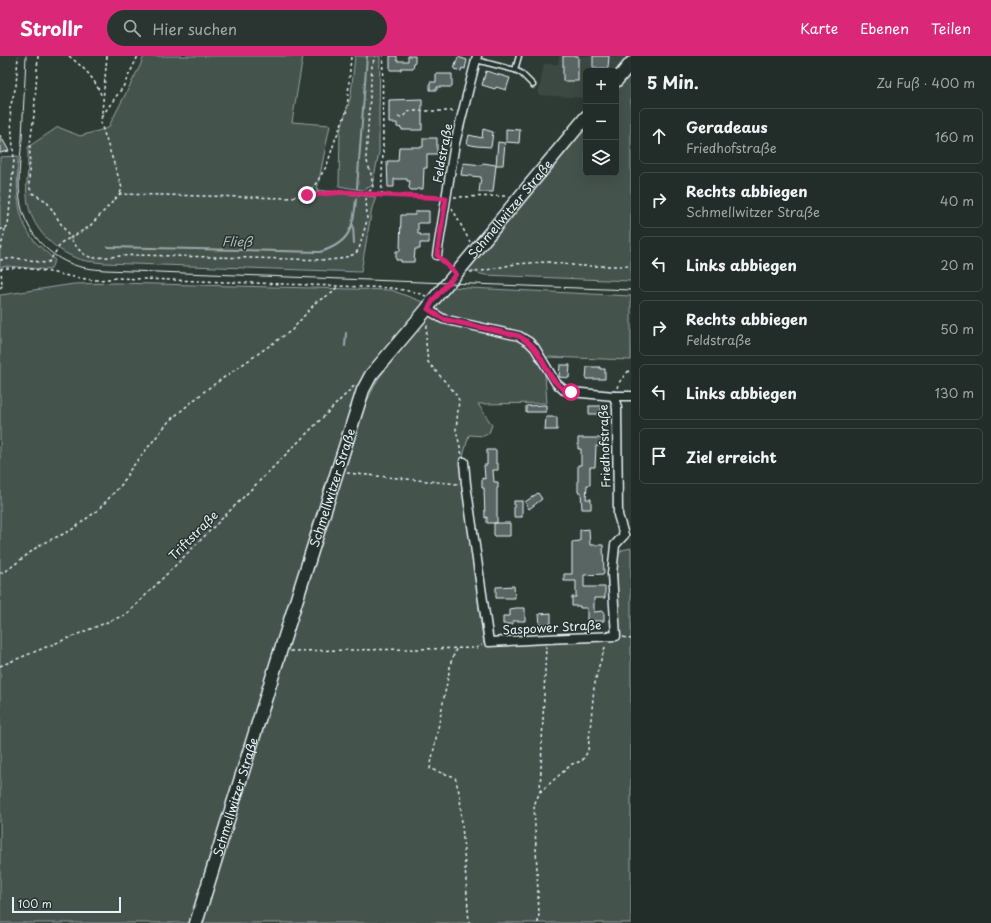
<!DOCTYPE html>
<html lang="de">
<head>
<meta charset="utf-8">
<style>
  :root { --surface:#222c28; --page:#2a3430; --text:#f1f3f6; --muted:#a2a7a8; --line:#3f4845; --accent:#db2777 }
  body { margin:0; font-family:"Playpen Sans",sans-serif; background:var(--page); color:var(--text) }
  .controls { position:absolute; right:12px; top:12px; display:grid; overflow:hidden; border-radius:6px; box-shadow:0 4px 16px #0002 }
  .controls button { width:36px; height:36px; display:grid; place-items:center; padding:0; border:0; border-bottom:1px solid var(--line); background:var(--surface); color:var(--text); font:20px sans-serif }
  .scale { position:absolute; left:12px; bottom:10px; width:109px; box-sizing:border-box; padding-left:4px; border:2px solid #e8f1f8; border-top:0; font-size:11px; line-height:14px; white-space:nowrap; color:#e8f1f8; -webkit-text-stroke:3px #26332d; paint-order:stroke }
  .stop { position:absolute; width:12px; height:12px; margin:-9px; border:3px solid #db2777; border-radius:50%; background:#fff }
  .stop.end { background:#db2777; border-color:#fff; box-shadow:0 1px 4px #0008 }
  .list { margin:0; padding:0; list-style:none }
  h2 { display:flex; justify-content:space-between; align-items:center; height:52px; margin:0; padding:0 16px; font-size:17px }
  h2 small { font-size:13px; font-weight:400; color:var(--muted) }
  .list li { display:grid; grid-template-columns:26px 1fr auto; gap:12px; align-items:center; box-sizing:border-box; height:56px; margin:0 8px 8px; padding:0 8px; border:1px solid var(--line); border-radius:6px }
  .list b { display:block; font-size:15px; white-space:nowrap }
  .list p { margin:0; font-size:13px; white-space:nowrap; color:var(--muted) }
  .list em { font-size:13px; font-style:normal; color:var(--muted) }
  .icon { flex:none; width:22px; height:22px; fill:none; stroke:currentColor; stroke-width:2; stroke-linecap:round; stroke-linejoin:round }
  .map { position:relative; flex:none; width:631px; height:867px; overflow:hidden }
  header { display:flex; align-items:center; gap:24px; box-sizing:border-box; height:56px; padding:0 20px; background:var(--accent); color:#fff }
  header strong { font-size:19px }
  nav { display:flex; gap:22px; margin-inline-start:auto; font-size:14px }
  .search { width:280px; height:36px; background:var(--page); display:flex; align-items:center; gap:10px; box-sizing:border-box; padding:0 14px; border-radius:22px; color:var(--muted); font-size:15px }
  main { display:flex }
  aside { flex:1; background:var(--surface) }
  .map>svg:first-child { display:block }
  .built { fill:#3b4843 }
  .green { fill:#45524e; stroke:#96a2a3 }
  .lines { fill:none; stroke-linecap:round; stroke-linejoin:round }
  .stream { stroke:#9da8a9; stroke-width:2 }
  .building { fill:#596563; stroke:#e8f1f8 }
  .lane-casing { stroke:#e8f1f8; stroke-width:7 }
  .street-casing { stroke:#e8f1f8; stroke-width:11 }
  .secondary-casing { stroke:#e8f1f8; stroke-width:15 }
  .path { stroke:#e8f1f8; stroke-width:1.5; stroke-dasharray:3 3; stroke-linecap:butt }
  .lane { stroke:#26332d; stroke-width:4 }
  .street { stroke:#26332d; stroke-width:8 }
  .secondary { stroke:#26332d; stroke-width:12 }
  .tram { stroke:#e8f1f8; stroke-width:1 }
  .route { stroke:#db2777; stroke-width:5 }
  .labels { text-anchor:middle; dominant-baseline:central; stroke-width:3; stroke-linejoin:round; paint-order:stroke }
  .street-label { font-size:12px; fill:#e8f1f8; stroke:#26332d }
  .water-label { font-size:13px; font-style:italic; fill:#b0babd; stroke:#26332d }
</style>
</head>
<body>
<header>
<strong>Strollr</strong>
<div class="search"><svg class="icon" aria-label="search" viewBox="0 0 24 24"><circle cx="10" cy="10" r="6"/><path d="M15 15l6 6"/></svg>Hier suchen</div>
<nav><a>Karte</a><a>Ebenen</a><a>Teilen</a></nav>
</header>
<main>
<div class="map">
<svg width="631" height="867" viewBox="0 0 631 867">
  <rect width="100%" height="100%" fill="#2e3b35"/>
  <filter id="ink" filterUnits="userSpaceOnUse"><feTurbulence type="fractalNoise" baseFrequency=".025" numOctaves="2"/><feDisplacementMap in="SourceGraphic" scale="8" xChannelSelector="R" yChannelSelector="G"/><feConvolveMatrix kernelMatrix="1 2 1 2 8 2 1 2 1" color-interpolation-filters="sRGB"/></filter>
  <g filter="url(#ink)">
    <polygon class="built" points="559,0 630,0 616,18 616,15 586,15 586,42 538,39 544,8 558,8"/>
    <g class="green">
      <path d="M144,0H303L292,66L330,69L317,134L376,141L372,152L361,216L104,207C98,206 92,206 86,205C56,198 29,172 27,140C26,135 27,130 27,125C28,113 28,102 28,91L58,71L80,80L108,72L140,10Z"/>
      <polygon points="355,0 380,0 379,56 379,97 372,130 362,134 339,130 340,76 351,39"/>
      <polygon points="631,14 631,225 485,219 466,214 586,69 586,117 616,117 616,32"/>
      <path d="M18,100C17,131 14,161 36,187C42,193 49,198 55,204L50,214L8,210L0,211V101Z"/>
      <polygon points="116,227 391,234 423,246 421,253 354,348 190,867 0,867 0,239 1,239 74,228"/>
      <polygon points="450,231 631,240 631,304 548,301 541,305 545,319 547,347 478,348 492,369 489,377 484,380 469,379 460,411 484,589 619,583 617,517 618,499 622,494 631,492 631,867 201,867 366,347 378,323"/>
    </g>
    <g class="lines">
      <g class="stream">
        <polyline points="357,132 367,0"/>
        <polyline points="353,169 354,187"/>
        <path d="M108,191L320,196C350,187 354,171 356,143"/>
        <polyline points="345,290 346,277"/>
      </g>
    </g>
    <g class="building">
      <polygon points="390,0 397,0 397,5 408,5 408,0 415,0 415,7 414,7 413,12 401,12 401,14 390,14"/>
      <rect x="563" y="0" width="15" height="25"/>
      <polygon points="593,0 609,0 608,12 593,12"/>
      <polygon points="458,1 467,4 465,13 462,12 461,15 454,13"/>
      <polygon points="486,15 510,22 506,34 496,31 495,33 482,29"/>
      <polygon points="436,18 452,18 452,31 437,31 437,34 430,34 430,26 436,26"/>
      <polygon points="422,43 422,74 402,74 402,72 397,71 397,67 389,67 389,44"/>
      <polygon points="483,73 493,76 491,91 476,90 467,88 469,79 482,82"/>
      <polygon points="506,73 520,74 519,87 506,86"/>
      <polygon points="0,79 9,95 0,97"/>
      <polygon points="423,82 437,82 437,98 427,98 427,112 424,112 423,133 417,133 416,134 411,134 409,132 410,125 407,125 407,123 394,123 394,131 388,131 387,105 398,105 399,91 423,91"/>
      <polygon points="498,86 505,87 503,109 496,109"/>
      <polygon points="463,107 482,109 483,107 496,109 493,136 479,136 481,121 461,119"/>
      <polygon points="418,155 429,155 429,167 418,167 418,178 421,178 421,180 429,180 429,187 420,187 420,193 415,193 414,206 401,206 401,204 396,204 396,195 400,195 401,159 415,159 415,156 418,156"/>
      <polygon points="560,309 570,309 569,322 559,321"/>
      <polygon points="587,311 600,311 600,313 605,313 605,323 586,323"/>
      <polygon points="546,349 546,356 526,356 526,350"/>
      <rect x="589" y="350" width="12" height="8"/>
      <polygon points="546,361 557,361 557,374 545,374"/>
      <polygon points="578,382 602,382 602,390 596,390 595,411 590,411 590,429 587,429 586,443 591,443 591,453 582,453 581,436 578,436 578,409 581,409 581,393 578,393"/>
      <polygon points="487,394 496,394 496,408 498,408 498,414 493,414 494,426 498,426 498,432 497,432 497,467 510,467 510,480 494,480 494,467 497,467 487,467 487,461 485,462 484,432 482,432 482,422 485,423 484,409 487,409"/>
      <polygon points="538,437 542,443 529,453 525,446"/>
      <rect x="514" y="445" width="8" height="16"/>
      <polygon points="589,473 590,489 603,489 604,518 584,519 584,531 605,531 605,542 594,542 594,556 604,555 604,565 587,565 587,552 580,552 580,550 572,550 572,541 576,541 576,525 564,525 564,518 572,518 572,486 580,485 580,474"/>
      <polygon points="514,530 515,542 496,542 496,531"/>
      <polygon points="516,552 525,552 525,565 513,565 513,568 503,568 503,560 510,560 510,553"/>
      <polygon points="551,557 551,568 540,569 539,558"/>
    </g>
    <g class="lines">
      <defs>
        <g id="lane">
          <polyline points="476,4 515,14 521,17 533,29"/>
          <polyline points="515,14 519,0"/>
        </g>
        <g id="street">
          <polyline points="437,199 455,87 477,0"/>
          <polyline points="427,253 443,263 519,280 529,286 535,292 556,327 564,334 571,336 614,340 617,352 618,459 624,479"/>
          <polyline points="614,340 631,340"/>
          <polyline points="464,406 466,428 489,586 546,583 616,580 612,518 615,489 624,479"/>
        </g>
        <g id="secondary">
          <polyline points="616,25 631,7"/>
          <path id="s1" d="M196,867L280,596L363,334L371,319L427,253L434,243L460,213L586,61"/>
        </g>
      </defs>
      <use href="#lane" class="lane-casing"/>
      <use href="#street" class="street-casing"/>
      <use href="#secondary" class="secondary-casing"/>
      <g class="path">
        <polyline points="38,0 34,59 30,88 29,130 32,137 46,145 49,149 70,182 89,171 120,138 287,142 317,137 346,136 366,138 373,132 371,118 366,102 372,10 375,0"/>
        <path d="M69,0C85,13 94,21 102,41"/>
        <polyline points="107,0 101,67 102,71 122,132 120,138"/>
        <polyline points="102,60 123,31 138,0"/>
        <polyline points="398,61 402,61 410,55 455,55"/>
        <polyline points="307,138 317,126 327,109 335,84 347,54 351,0"/>
        <path d="M382,139C381,123 383,108 383,93C383,62 382,31 383,0"/>
        <polyline points="454,141 508,140"/>
        <polyline points="452,152 470,186"/>
        <polyline points="0,173 5,173 8,169 14,104 10,52 16,30 18,0"/>
        <polyline points="0,193 3,183 5,173"/>
        <path d="M0,204C9,202 20,202 30,204C37,205 42,208 49,206L62,186L70,182C77,191 81,199 93,202L136,199L329,204L340,203L355,198L359,193L367,164L366,138L382,139L438,141"/>
        <polyline points="442,204 449,211"/>
        <path d="M0,213C32,208 62,221 94,224C101,224 109,223 116,222L392,232L414,236L426,240"/>
        <polyline points="470,216 482,215 515,208 547,206 581,210 631,210"/>
        <polyline points="0,232 2,230 1,213"/>
        <polyline points="427,269 426,287 428,306 455,337 459,344 456,374 462,399"/>
        <path d="M617,332C619,325 625,318 631,313"/>
        <polyline points="347,417 458,428"/>
        <polyline points="0,517 6,515 41,488 70,475 98,454 122,428 130,414 169,365 206,334 292,274 316,246 332,237 338,230"/>
        <polyline points="623,581 631,583"/>
        <polyline points="456,593 451,606 430,713 455,721 460,740 469,867"/>
        <polyline points="290,595 476,592 482,589"/>
        <polyline points="0,610 127,558 355,329"/>
        <polyline points="540,736 546,590"/>
        <polyline points="538,867 539,858 534,749 540,736 572,708 582,705 588,695 594,632 598,613 606,588"/>
      </g>
      <use href="#lane" class="lane"/>
      <use href="#street" class="street"/>
      <use href="#secondary" class="secondary"/>
      <path class="tram" d="M26,0C25,28 23,55 22,83C20,105 17,128 21,150C27,175 45,197 69,207C80,212 92,213 105,214L631,234"/>
    </g>
  </g>
  <g class="lines" filter="url(#ink)">
    <path class="route" d="M307,139L346,136L382,139L446,142L437,199L456,218L434,243L428,253L443,263L519,280C525,284 530,286 534,292C547,307 549,330 571,336"/>
  </g>
  <g class="labels">
    <g class="street-label">
      <text transform="translate(442 97) rotate(-79)">Feldstraße</text>
      <text stroke="none"><textPath href="#s1" startOffset="792">Schmellwitzer Straße</textPath></text>
      <text transform="translate(604 390) rotate(-92)">Friedhofstraße</text>
      <text stroke="none"><textPath href="#s1" startOffset="456">Schmellwitzer Straße</textPath></text>
      <text transform="translate(193 479) rotate(-45)">Triftstraße</text>
      <text transform="translate(552 571) rotate(-3)">Saspower Straße</text>
      <text stroke="none"><textPath href="#s1" startOffset="132">Schmellwitzer Straße</textPath></text>
    </g>
    <g class="water-label">
      <text transform="translate(237 185) rotate(1)">Fließ</text>
    </g>
  </g>
</svg>
<div class="controls">
<button>+</button>
<button>−</button>
<button><svg class="icon" aria-label="layers" viewBox="0 0 24 24"><path d="M12 4l9 5-9 5-9-5zM3 14l9 5 9-5"/></svg></button>
</div>
<div class="scale">100 m</div>
<div class="stop" style="left:571px;top:336px"></div>
<div class="stop end" style="left:307px;top:139px"></div>
</div>
<aside>
<h2>5 Min.<small>Zu Fuß · 400 m</small></h2>
<ul class="list">
<li><svg class="icon" aria-label="ahead" viewBox="0 0 24 24"><path d="M12 20V5M6 11l6-6 6 6"/></svg><div><b>Geradeaus</b><p>Friedhofstraße</p></div><em>160 m</em></li>
<li><svg class="icon" aria-label="right" viewBox="0 0 24 24"><path d="M7 20v-9h11M14 6l5 5-5 5"/></svg><div><b>Rechts abbiegen</b><p>Schmellwitzer Straße</p></div><em>40 m</em></li>
<li><svg class="icon" aria-label="left" viewBox="0 0 24 24"><path d="M17 20v-9H6M10 6l-5 5 5 5"/></svg><div><b>Links abbiegen</b></div><em>20 m</em></li>
<li><svg class="icon" aria-label="right" viewBox="0 0 24 24"><path d="M7 20v-9h11M14 6l5 5-5 5"/></svg><div><b>Rechts abbiegen</b><p>Feldstraße</p></div><em>50 m</em></li>
<li><svg class="icon" aria-label="left" viewBox="0 0 24 24"><path d="M17 20v-9H6M10 6l-5 5 5 5"/></svg><div><b>Links abbiegen</b></div><em>130 m</em></li>
<li><svg class="icon" aria-label="arrive" viewBox="0 0 24 24"><path d="M6 21V4h12l-3 4 3 4H6"/></svg><div><b>Ziel erreicht</b></div></li>
</ul>
</aside>
</main>
</body>
</html>
